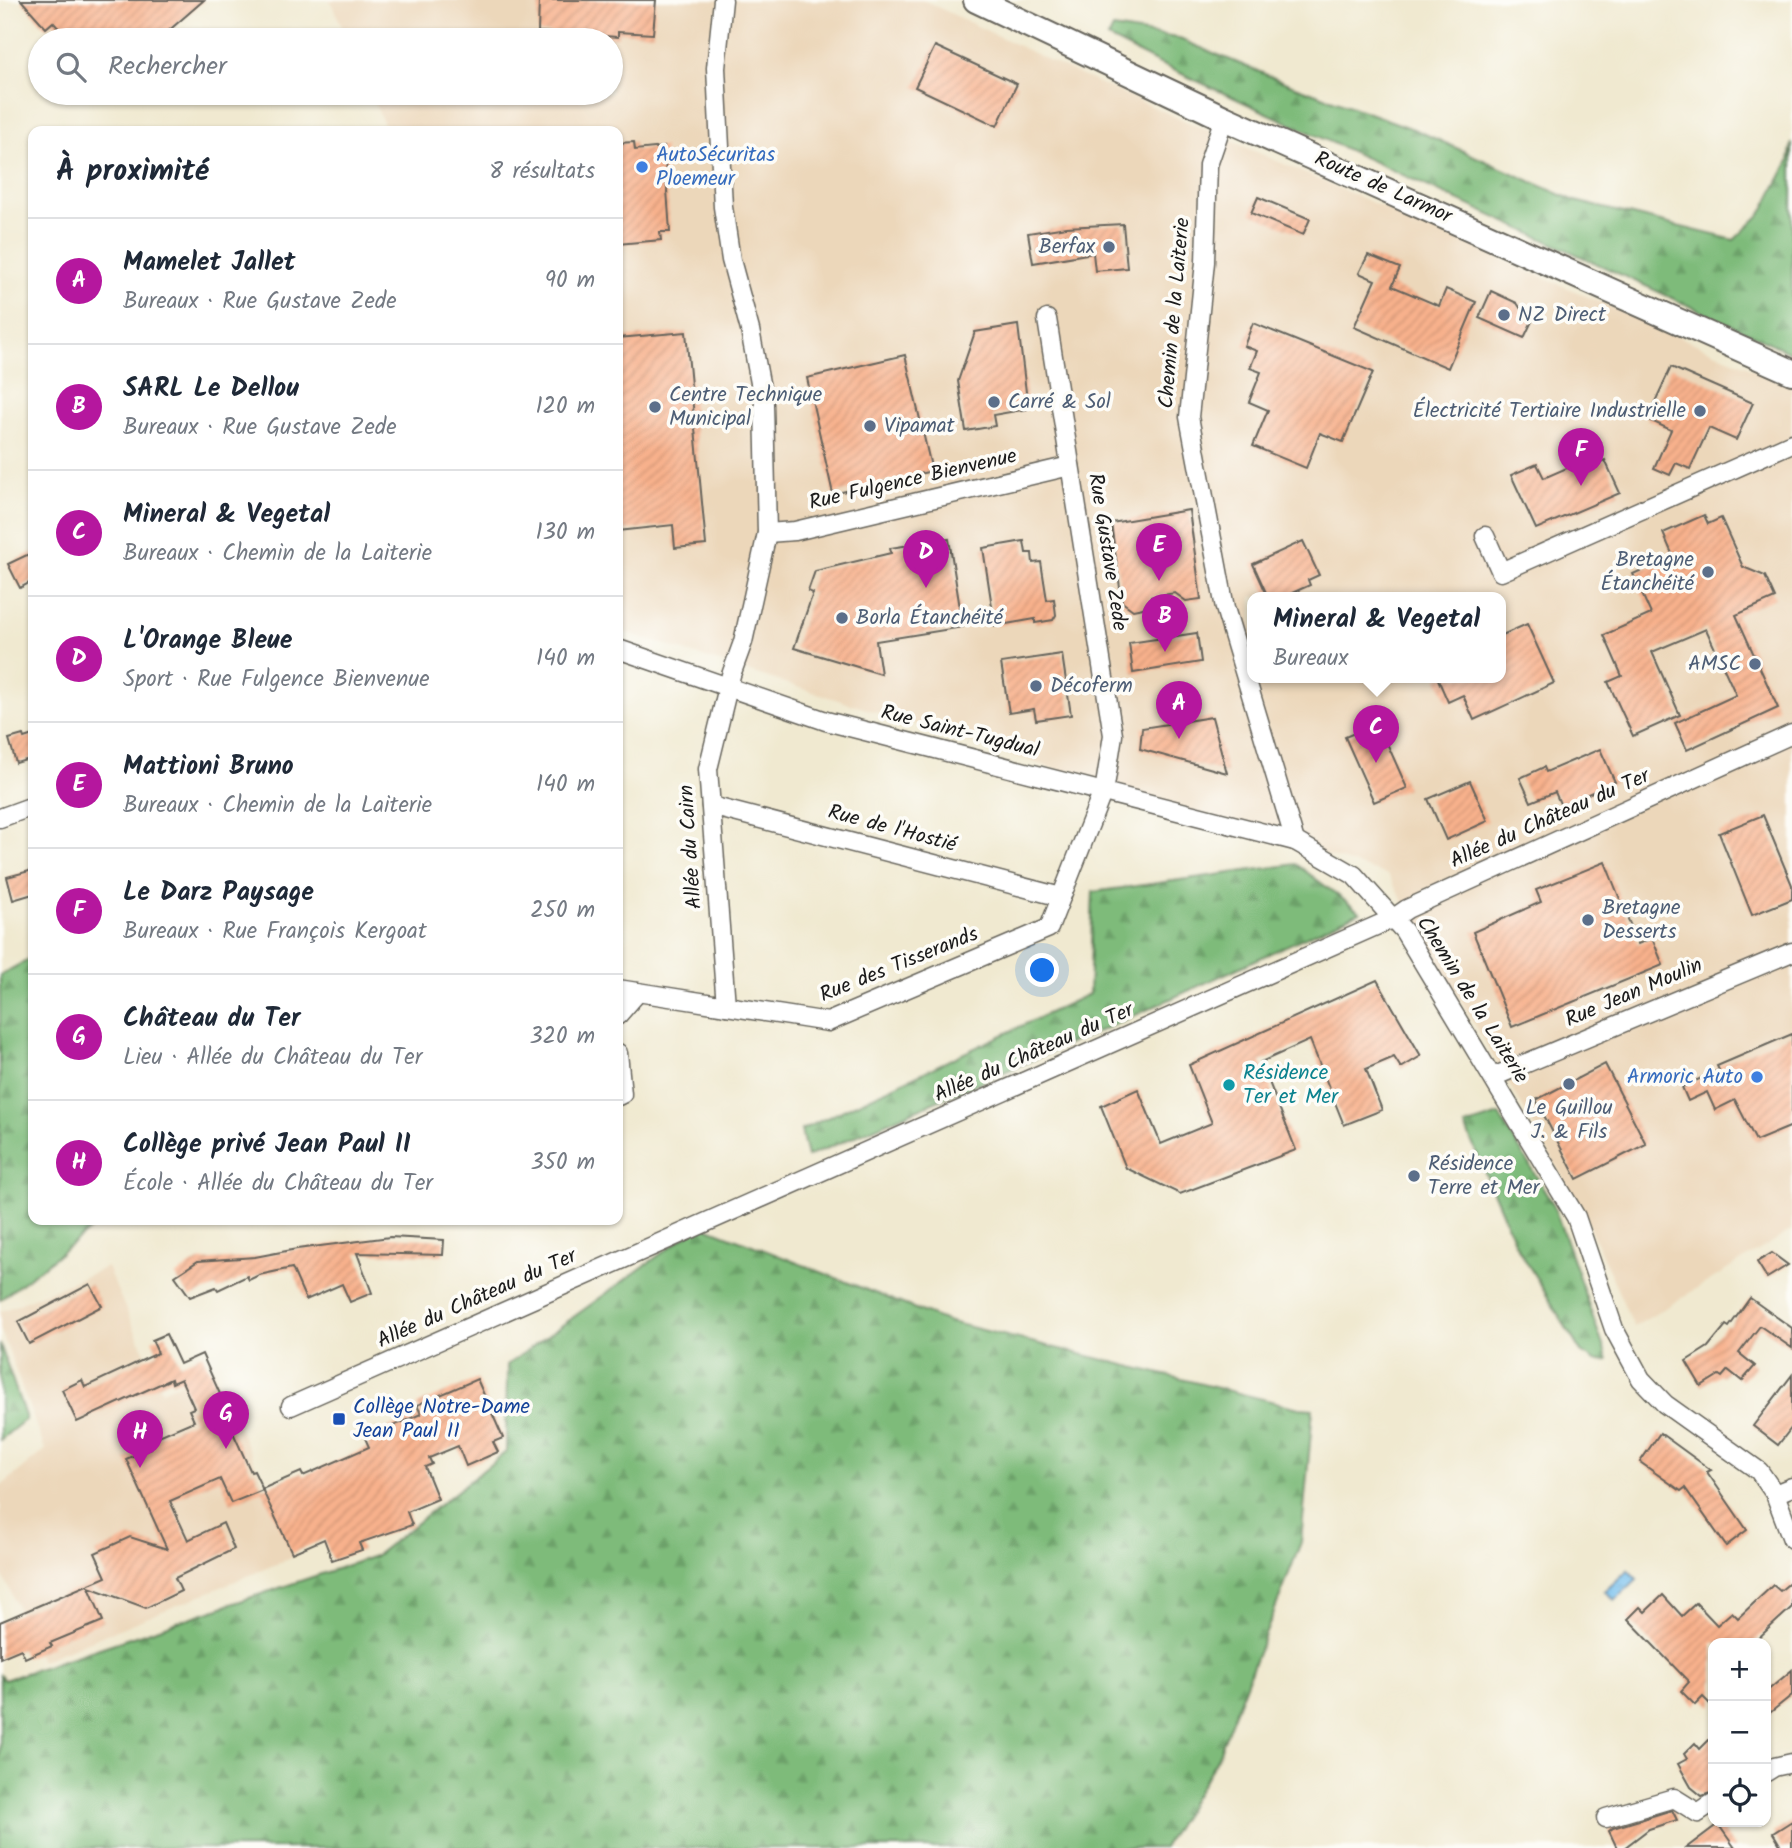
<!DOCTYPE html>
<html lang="fr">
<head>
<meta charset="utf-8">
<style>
  :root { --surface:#fff; --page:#f6f6f7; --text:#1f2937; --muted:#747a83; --line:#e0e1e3; --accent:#b5179e }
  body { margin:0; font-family:Kalam,sans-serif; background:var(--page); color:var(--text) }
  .controls { position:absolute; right:21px; bottom:21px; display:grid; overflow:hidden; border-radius:14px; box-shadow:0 2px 5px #0004 }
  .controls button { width:63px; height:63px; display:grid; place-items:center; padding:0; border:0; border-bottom:2px solid var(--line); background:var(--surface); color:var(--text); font:35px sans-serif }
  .you { position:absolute; left:1043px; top:971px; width:24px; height:24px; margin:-18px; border:5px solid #fff; border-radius:50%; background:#1a73e8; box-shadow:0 0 0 10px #1a73e833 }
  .badge { display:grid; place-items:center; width:46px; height:46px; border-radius:50%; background:var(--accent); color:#fff; font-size:23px; font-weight:700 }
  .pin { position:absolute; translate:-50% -58px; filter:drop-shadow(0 2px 4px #0008) }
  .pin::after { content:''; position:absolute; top:37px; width:24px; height:21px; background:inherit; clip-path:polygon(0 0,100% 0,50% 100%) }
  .popup { position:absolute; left:1247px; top:592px; width:259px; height:91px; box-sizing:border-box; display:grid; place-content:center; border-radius:14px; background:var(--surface); filter:drop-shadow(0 2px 5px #0005); font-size:23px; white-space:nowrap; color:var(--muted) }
  .popup b { font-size:26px; color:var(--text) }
  .popup::after { content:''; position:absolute; left:50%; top:100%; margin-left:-14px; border:14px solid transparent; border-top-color:var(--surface) }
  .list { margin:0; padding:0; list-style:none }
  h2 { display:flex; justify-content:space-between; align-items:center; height:91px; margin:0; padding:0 28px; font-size:30px }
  h2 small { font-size:23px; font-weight:400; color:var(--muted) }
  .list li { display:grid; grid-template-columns:46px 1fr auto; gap:21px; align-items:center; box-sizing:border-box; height:126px; padding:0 28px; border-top:2px solid var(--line) }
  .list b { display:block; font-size:26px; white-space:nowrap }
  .list p { margin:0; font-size:23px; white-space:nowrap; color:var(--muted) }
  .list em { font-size:23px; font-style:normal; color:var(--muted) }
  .icon { flex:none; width:38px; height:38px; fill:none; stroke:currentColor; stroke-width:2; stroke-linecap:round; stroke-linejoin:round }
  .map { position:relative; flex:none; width:1792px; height:1848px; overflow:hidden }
  .search { position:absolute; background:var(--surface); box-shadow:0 2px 5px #0004; left:28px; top:28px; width:595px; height:77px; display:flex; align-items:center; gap:18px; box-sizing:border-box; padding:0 24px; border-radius:38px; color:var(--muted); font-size:26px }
  .panel { position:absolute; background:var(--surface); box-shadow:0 2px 5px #0004; left:28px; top:126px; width:595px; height:1099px; border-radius:14px }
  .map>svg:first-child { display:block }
  .built { fill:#ecd7ba; fill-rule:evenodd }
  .forest { fill:url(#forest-firs); stroke:#4d6c4b; stroke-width:2 }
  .water { fill:url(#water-ripples); stroke:#486e85; stroke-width:2 }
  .building { fill:url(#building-hatch) }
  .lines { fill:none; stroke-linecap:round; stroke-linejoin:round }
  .street-casing { stroke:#66645b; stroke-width:21 }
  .secondary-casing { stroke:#66645b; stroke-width:28 }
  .street { stroke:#fff; stroke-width:18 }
  .secondary { stroke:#fff; stroke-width:24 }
  .shop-dot { fill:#3f7fe0; stroke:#fdfcf7; stroke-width:2.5 }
  .service-dot { fill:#5c6f8a; stroke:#fdfcf7; stroke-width:2.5 }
  .culture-dot { fill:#0f9aa8; stroke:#fdfcf7; stroke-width:2.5 }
  .transit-dot { fill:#1a4fb4; stroke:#fdfcf7; stroke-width:2.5 }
  .labels { text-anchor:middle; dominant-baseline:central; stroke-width:7; stroke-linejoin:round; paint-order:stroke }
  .shop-label { font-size:21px; fill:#366cbe; stroke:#fdfcf7; text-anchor:start }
  .street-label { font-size:21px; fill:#1c1c1c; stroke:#fdfcf7 }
  .service-label { font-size:21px; fill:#4e5e75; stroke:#fdfcf7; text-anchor:start }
  .culture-label { font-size:21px; fill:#0d838f; stroke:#fdfcf7; text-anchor:start }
  .transit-label { font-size:21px; fill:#164399; stroke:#fdfcf7; text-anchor:start }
</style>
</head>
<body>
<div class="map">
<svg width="1792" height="1848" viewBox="0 0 1792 1848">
  <defs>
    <pattern id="forest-firs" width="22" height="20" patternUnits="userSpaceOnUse" patternTransform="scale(1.75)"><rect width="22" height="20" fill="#7ebb7a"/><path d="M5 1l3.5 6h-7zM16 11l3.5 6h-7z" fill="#6ca069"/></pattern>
    <pattern id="water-ripples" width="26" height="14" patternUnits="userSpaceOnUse" patternTransform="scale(1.75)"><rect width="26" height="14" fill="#75bfee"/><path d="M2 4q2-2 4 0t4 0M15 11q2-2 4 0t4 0" fill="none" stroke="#65a4cc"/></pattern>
    <pattern id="building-hatch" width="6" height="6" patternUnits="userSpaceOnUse" patternTransform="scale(1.75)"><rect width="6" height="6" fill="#f8b18c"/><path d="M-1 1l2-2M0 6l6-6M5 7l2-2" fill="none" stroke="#d49878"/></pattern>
  </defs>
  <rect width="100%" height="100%" fill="#fdfcf7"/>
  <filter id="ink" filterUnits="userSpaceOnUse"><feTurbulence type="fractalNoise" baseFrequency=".0143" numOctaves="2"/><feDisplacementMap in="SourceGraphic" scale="14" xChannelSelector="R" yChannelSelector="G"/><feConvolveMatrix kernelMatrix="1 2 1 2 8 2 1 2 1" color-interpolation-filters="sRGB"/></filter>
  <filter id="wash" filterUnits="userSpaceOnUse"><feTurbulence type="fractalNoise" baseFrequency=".00686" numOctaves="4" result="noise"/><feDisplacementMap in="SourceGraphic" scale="28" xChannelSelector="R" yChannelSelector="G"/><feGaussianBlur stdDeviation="1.57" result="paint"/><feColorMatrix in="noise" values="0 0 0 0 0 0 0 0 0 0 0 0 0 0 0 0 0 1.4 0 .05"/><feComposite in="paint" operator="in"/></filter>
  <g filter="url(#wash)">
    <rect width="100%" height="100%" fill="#f0e9d0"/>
    <g class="built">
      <path d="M330,0H923L1071,71L1792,386V1230L1634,1327L1582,1210L1388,875L618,630V131H387L370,93H611V40H348ZM1252,597H1500V677H1252Z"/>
      <polygon points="107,1267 162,1391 213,1369 296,1556 41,1661 0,1568 0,1487 45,1450 0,1328 0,1312"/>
    </g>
    <g class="forest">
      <polygon points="1113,28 1177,38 1289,84 1416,130 1575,201 1734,240 1762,213 1789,161 1792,142 1792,353 1158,63 1108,38"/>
      <polygon points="1296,864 1360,912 1118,1023 807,1157 801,1130 1089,994 1093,892"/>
      <polygon points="33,957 33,1220 103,1220 0,1300 0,975"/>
      <polygon points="1499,1115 1553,1204 1608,1360 1595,1361 1581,1352 1515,1243 1465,1126"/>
      <polygon points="701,1225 946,1321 1299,1408 1313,1409 1301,1542 1217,1759 1163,1848 0,1848 0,1675 4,1680 375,1556 506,1452 507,1365"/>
      <polygon points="0,1344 26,1419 0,1440"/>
    </g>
    <polygon class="water" points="1628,1570 1637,1579 1615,1600 1605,1591"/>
    <g id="blocks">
      <g class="building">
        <polygon points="21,0 204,0 158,40 69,40 53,22 46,28"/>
        <polygon points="539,0 656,0 653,34 618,32 618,37 538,32"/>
        <polygon points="935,46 1017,84 997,126 915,87"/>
        <polygon points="634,142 635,150 664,147 670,232 660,232 661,240 618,244 618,143"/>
        <polygon points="1258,197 1310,219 1303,235 1251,213"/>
        <polygon points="1123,224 1127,268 1095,271 1093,253 1033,263 1028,233 1066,227"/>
        <polygon points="1368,255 1400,268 1392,286 1439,306 1446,289 1476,302 1448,368 1354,327 1375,280 1359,273"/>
        <polygon points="1491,291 1517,303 1523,312 1534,317 1524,338 1479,318"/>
        <polygon points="1253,323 1373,372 1343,442 1320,433 1306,468 1253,446 1268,410 1249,402 1261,372 1250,368 1257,351 1244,346"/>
        <polygon points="1018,325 1028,409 993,415 995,426 966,431 958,381 975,332"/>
        <polygon points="686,332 706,545 675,548 673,525 618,531 618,338"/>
        <polygon points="905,355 932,471 833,494 807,378"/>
        <polygon points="1671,367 1753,403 1736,440 1709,428 1690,469 1676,463 1670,475 1654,468 1671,430 1647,419"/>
        <polygon points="1592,457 1595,464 1605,460 1620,493 1536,529 1511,475 1537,464 1544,478"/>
        <polygon points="1189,510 1201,599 1186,601 1175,593 1151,597 1143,608 1133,610 1122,602 1111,523"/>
        <polygon points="1704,515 1708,524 1721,518 1743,567 1765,576 1775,598 1736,615 1778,708 1687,750 1675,723 1736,695 1706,629 1652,652 1680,715 1633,736 1608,682 1622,676 1604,635 1651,614 1633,574 1673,556 1663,533"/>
        <polygon points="949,539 963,627 876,641 881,674 794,648 813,593 808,591 815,571 891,553 890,548"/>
        <polygon points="1024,541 1026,553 1032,553 1033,563 1041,562 1047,600 1054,599 1056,615 1053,620 1035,623 1035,619 995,626 983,548"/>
        <polygon points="1303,541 1319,575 1308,580 1310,585 1283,597 1268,597 1253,564"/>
        <polygon points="33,552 33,581 20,588 8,564"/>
        <polygon points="1527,624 1554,683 1474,720 1463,695 1448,702 1437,677 1500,677 1500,636"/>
        <polygon points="1197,633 1201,662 1133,673 1129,643"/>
        <polygon points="1062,654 1071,715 1036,720 1034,709 1009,713 1001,663"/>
        <polygon points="1212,717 1227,773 1140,749 1142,728"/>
        <polygon points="1378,723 1407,788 1374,802 1345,737"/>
        <polygon points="23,735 24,738 33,735 33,758 16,763 9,739"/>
        <polygon points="1600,749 1615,782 1561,806 1555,792 1531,802 1520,778 1544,767 1546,772"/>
        <polygon points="1470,781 1488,821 1446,840 1428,799"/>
        <polygon points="1763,815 1792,885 1792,899 1752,915 1719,833"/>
        <polygon points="1605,862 1638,944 1652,938 1663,965 1512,1027 1473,932 1541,902 1536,890"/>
        <polygon points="33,870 33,894 13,900 7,877"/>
        <polygon points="1377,980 1421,1056 1401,1068 1394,1057 1366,1069 1382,1110 1344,1125 1310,1040 1261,1062 1296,1150 1180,1194 1126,1168 1101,1106 1138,1089 1161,1144 1212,1123 1189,1065"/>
        <polygon points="1792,1034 1792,1126 1756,1141 1735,1100 1715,1110 1707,1092 1688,1101 1682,1087 1719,1070 1717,1066"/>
        <polygon points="1605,1064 1646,1144 1577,1179 1536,1100"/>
        <polygon points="390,1237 444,1240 443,1255 357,1253 372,1293 350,1302 342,1284 306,1300 292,1268 259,1275 249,1280 247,1276 218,1290 216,1287 190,1297 175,1276 198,1261 255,1257 297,1249"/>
        <polygon points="1772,1253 1788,1265 1767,1278 1757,1262"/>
        <polygon points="90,1284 102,1306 29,1344 18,1322"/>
        <polygon points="1750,1298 1792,1328 1792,1348 1760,1326 1739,1353 1755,1366 1742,1381 1728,1370 1722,1377 1719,1375 1701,1386 1686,1361 1708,1347 1726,1325 1729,1327"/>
        <polygon points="166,1334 180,1364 202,1354 229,1414 225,1415 251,1472 254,1471 263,1490 231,1503 220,1479 170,1501 188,1540 223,1523 234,1549 175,1578 181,1591 146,1608 89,1587 103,1621 50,1643 52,1646 25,1658 21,1649 0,1658 0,1622 106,1577 95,1553 130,1537 167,1549 126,1459 151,1448 147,1441 194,1421 189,1410 194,1408 181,1379 172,1383 171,1379 77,1422 62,1390 82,1380 85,1387 158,1353 152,1340"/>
        <polygon points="1792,1375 1792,1427 1778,1445 1753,1426"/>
        <polygon points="477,1379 503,1438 493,1442 498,1452 466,1466 458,1446 429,1458 432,1464 425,1467 438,1499 407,1512 412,1525 359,1543 362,1550 332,1560 324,1539 292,1553 262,1489 301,1472 303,1476 369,1447 365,1438 421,1414 417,1405"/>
        <polygon points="1660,1433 1711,1470 1707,1472 1747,1530 1726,1546 1685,1488 1681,1491 1640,1462"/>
        <polygon points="1792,1581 1792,1607 1753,1643 1713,1643 1713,1707 1703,1697 1695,1705 1681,1691 1689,1682 1628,1619 1640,1607 1645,1612 1663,1595 1682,1616 1696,1603 1717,1625 1732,1612 1738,1618 1773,1585 1780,1591"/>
        <polygon points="1792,1670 1792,1695 1766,1716 1766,1692"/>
        <polygon points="1713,1736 1713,1792 1702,1796 1691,1787 1678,1764 1687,1759 1684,1754 1695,1743 1700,1749"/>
        <polygon points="1672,1810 1677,1820 1649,1829 1624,1848 1617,1848 1609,1831 1613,1828"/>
        <polygon points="1792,1821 1792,1848 1782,1848 1773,1833"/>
        <polygon points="1718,1824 1735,1848 1686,1848"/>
      </g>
    </g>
  </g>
  <g filter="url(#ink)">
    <use href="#blocks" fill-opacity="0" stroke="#66645b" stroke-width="2"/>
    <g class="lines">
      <defs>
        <g id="street">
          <polyline points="723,0 716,68 723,207 731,260 750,330 764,404 767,533 743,642 731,675 708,769 726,1006"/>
          <polyline points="1224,118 1208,165 1205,262 1189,417 1225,608 1295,841"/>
          <polyline points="767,533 795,531 1070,466"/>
          <polyline points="1485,536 1501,572 1792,443"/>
          <polyline points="618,649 826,721 1295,841 1354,875 1404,931 1576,1217 1614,1329 1641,1379 1665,1404 1759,1471 1775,1494 1792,1539"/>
          <polyline points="711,806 1061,897"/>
          <polyline points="0,818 33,806"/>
          <polyline points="618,989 828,1022 1049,928 1105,786 1113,735 1047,319"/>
          <polyline points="618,1015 638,992"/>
          <polyline points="618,1053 622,1094 618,1096"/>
          <polyline points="1493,1077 1792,952"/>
          <polyline points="291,1406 1394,918 1407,909 1792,734"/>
          <polyline points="1775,1494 1792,1487"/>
          <polyline points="1766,1772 1774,1767 1792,1763"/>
          <polyline points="1606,1818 1674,1798 1698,1813 1713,1803"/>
        </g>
        <polyline id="secondary" points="976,0 1224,118 1792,372"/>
      </defs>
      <use href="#street" class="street-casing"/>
      <use href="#secondary" class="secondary-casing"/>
      <use href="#street" class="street"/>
      <use href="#secondary" class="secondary"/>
    </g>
  </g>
  <g class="shop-dot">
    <circle cx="642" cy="167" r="7"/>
    <circle cx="1757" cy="1077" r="7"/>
  </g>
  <g class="service-dot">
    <circle cx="1109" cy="247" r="7"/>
    <circle cx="1504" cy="315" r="7"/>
    <circle cx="994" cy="402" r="7"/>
    <circle cx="655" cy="407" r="7"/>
    <circle cx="1700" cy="411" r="7"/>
    <circle cx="870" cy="426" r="7"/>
    <circle cx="1708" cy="572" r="7"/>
    <circle cx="842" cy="618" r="7"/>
    <circle cx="1755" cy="664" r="7"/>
    <circle cx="1036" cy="686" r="7"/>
    <circle cx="1588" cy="920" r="7"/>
    <circle cx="1569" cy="1084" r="7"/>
    <circle cx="1414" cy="1176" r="7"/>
  </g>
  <circle class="culture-dot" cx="1229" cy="1085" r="7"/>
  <rect class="transit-dot" x="332" y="1412" width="14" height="14" rx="3.5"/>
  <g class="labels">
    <g class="shop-label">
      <text x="656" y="155">AutoSécuritas<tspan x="656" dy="24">Ploemeur</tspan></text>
      <text x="1743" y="1077" text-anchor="end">Armoric Auto</text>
    </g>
    <g class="street-label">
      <text transform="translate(1383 188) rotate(24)">Route de Larmor</text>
      <text transform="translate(1175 313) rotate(-85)">Chemin de la Laiterie</text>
      <text transform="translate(913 480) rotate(-13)">Rue Fulgence Bienvenue</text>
      <text transform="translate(1107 552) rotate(81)">Rue Gustave Zede</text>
      <text transform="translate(960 732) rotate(14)">Rue Saint-Tugdual</text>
      <text transform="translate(1550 819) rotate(-24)">Allée du Château du Ter</text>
      <text transform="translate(892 829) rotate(15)">Rue de l'Hostié</text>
      <text transform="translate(691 847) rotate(-94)">Allée du Cairn</text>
      <text transform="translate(899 965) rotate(-22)">Rue des Tisserands</text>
      <text transform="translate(1634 993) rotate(-23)">Rue Jean Moulin</text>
      <text transform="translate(1472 1000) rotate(58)">Chemin de la Laiterie</text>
      <text transform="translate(1034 1053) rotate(-24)">Allée du Château du Ter</text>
      <text transform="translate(477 1299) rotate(-24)">Allée du Château du Ter</text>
    </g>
    <g class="service-label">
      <text x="1095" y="247" text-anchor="end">Berfax</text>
      <text x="1518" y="315">NZ Direct</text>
      <text x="669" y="395">Centre Technique<tspan x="669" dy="24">Municipal</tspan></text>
      <text x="1008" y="402">Carré &amp; Sol</text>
      <text x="1686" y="411" text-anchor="end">Électricité Tertiaire Industrielle</text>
      <text x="884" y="426">Vipamat</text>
      <text x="1694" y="560" text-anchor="end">Bretagne<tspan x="1694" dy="24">Étanchéité</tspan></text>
      <text x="856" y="618">Borla Étanchéité</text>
      <text x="1741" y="664" text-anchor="end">AMSC</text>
      <text x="1050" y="686">Décoferm</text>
      <text x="1602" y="908">Bretagne<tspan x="1602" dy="24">Desserts</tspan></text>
      <text x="1569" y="1108" text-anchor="middle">Le Guillou<tspan x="1569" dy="24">J. &amp; Fils</tspan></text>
      <text x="1428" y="1164">Résidence<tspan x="1428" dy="24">Terre et Mer</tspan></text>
    </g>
    <g class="culture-label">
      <text x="1243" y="1073">Résidence<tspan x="1243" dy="24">Ter et Mer</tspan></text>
    </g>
    <g class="transit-label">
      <text x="353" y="1407">Collège Notre-Dame<tspan x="353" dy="24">Jean Paul II</tspan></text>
    </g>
  </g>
</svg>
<div class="controls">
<button>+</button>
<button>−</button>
<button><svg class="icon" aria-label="locate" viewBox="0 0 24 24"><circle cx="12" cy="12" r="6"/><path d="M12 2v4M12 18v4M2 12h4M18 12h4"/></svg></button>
</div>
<div class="you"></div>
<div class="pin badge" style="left:1179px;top:739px">A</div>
<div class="pin badge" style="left:1165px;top:652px">B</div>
<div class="pin badge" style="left:1376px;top:763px">C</div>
<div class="popup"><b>Mineral &amp; Vegetal</b>Bureaux</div>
<div class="pin badge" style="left:926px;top:588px">D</div>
<div class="pin badge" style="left:1159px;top:581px">E</div>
<div class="pin badge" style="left:1581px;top:486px">F</div>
<div class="pin badge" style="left:226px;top:1449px">G</div>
<div class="pin badge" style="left:140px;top:1468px">H</div>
<div class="search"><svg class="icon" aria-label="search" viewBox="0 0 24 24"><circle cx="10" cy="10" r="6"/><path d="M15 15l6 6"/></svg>Rechercher</div>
<section class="panel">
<h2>À proximité<small>8 résultats</small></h2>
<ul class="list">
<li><span class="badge">A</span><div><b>Mamelet Jallet</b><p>Bureaux · Rue Gustave Zede</p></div><em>90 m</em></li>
<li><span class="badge">B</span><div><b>SARL Le Dellou</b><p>Bureaux · Rue Gustave Zede</p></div><em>120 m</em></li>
<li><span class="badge">C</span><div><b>Mineral &amp; Vegetal</b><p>Bureaux · Chemin de la Laiterie</p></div><em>130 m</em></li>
<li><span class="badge">D</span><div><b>L'Orange Bleue</b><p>Sport · Rue Fulgence Bienvenue</p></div><em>140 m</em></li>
<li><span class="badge">E</span><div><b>Mattioni Bruno</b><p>Bureaux · Chemin de la Laiterie</p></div><em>140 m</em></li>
<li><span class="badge">F</span><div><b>Le Darz Paysage</b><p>Bureaux · Rue François Kergoat</p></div><em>250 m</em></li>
<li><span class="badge">G</span><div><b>Château du Ter</b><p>Lieu · Allée du Château du Ter</p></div><em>320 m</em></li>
<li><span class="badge">H</span><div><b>Collège privé Jean Paul II</b><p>École · Allée du Château du Ter</p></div><em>350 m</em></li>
</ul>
</section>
</div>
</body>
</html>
